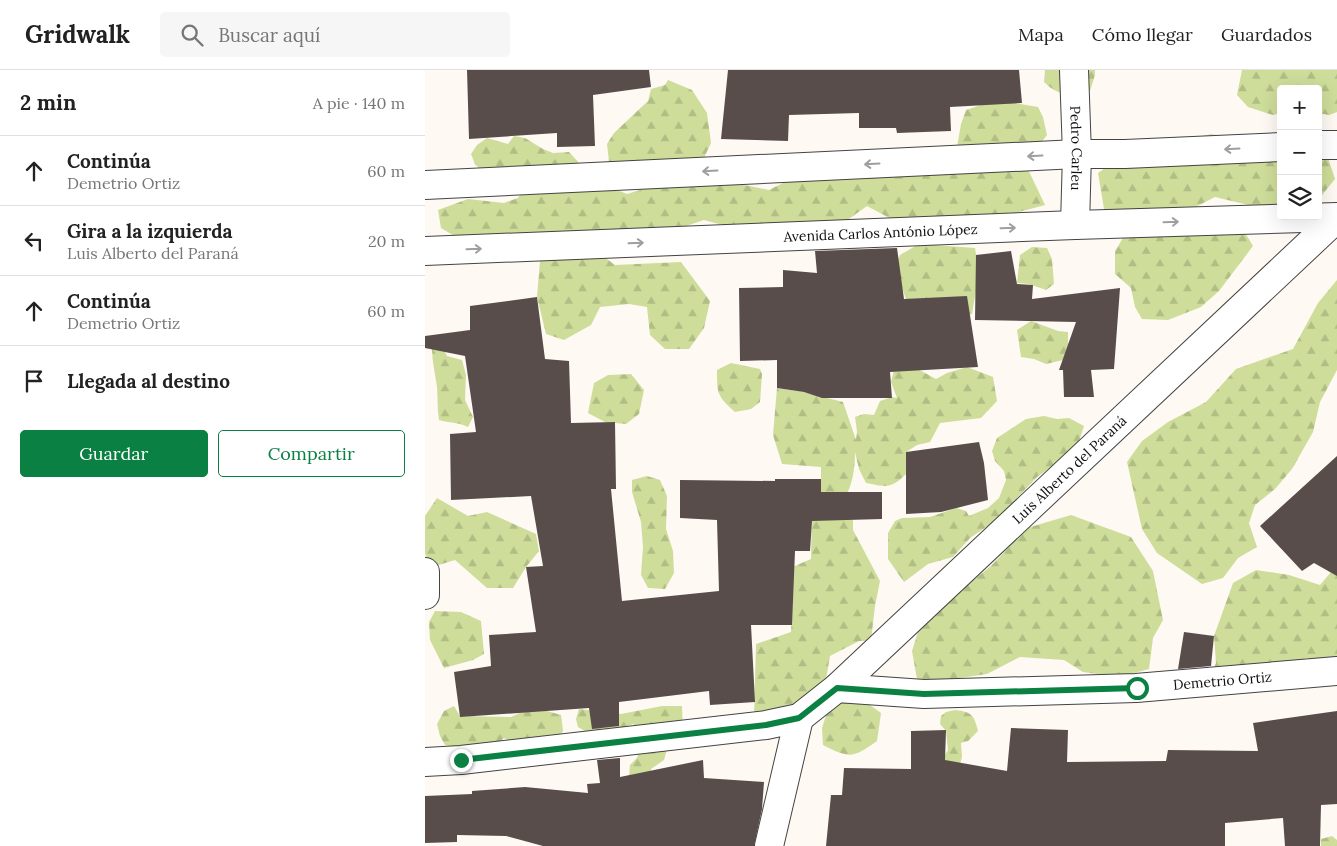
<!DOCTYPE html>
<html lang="es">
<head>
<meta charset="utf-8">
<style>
  :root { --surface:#fff; --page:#f6f6f6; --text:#222; --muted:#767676; --line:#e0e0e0; --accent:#0b8043 }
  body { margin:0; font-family:Lora,serif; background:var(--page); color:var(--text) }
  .controls { position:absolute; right:15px; top:15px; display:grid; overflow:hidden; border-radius:5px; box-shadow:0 5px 20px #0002 }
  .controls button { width:45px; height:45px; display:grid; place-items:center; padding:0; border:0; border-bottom:1px solid var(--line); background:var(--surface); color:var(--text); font:25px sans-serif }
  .stop { position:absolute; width:15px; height:15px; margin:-11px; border:4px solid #0b8043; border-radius:50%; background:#fff }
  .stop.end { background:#0b8043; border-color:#fff; box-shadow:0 1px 5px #0008 }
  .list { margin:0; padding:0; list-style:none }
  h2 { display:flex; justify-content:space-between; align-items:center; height:65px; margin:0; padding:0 20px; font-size:21px }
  h2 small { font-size:16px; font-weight:400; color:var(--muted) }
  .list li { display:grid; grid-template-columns:32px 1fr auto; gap:15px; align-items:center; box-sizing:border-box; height:70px; padding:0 20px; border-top:1px solid var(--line) }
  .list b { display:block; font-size:19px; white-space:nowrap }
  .list p { margin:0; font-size:16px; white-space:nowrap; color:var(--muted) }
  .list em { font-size:16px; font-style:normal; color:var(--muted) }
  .actions { display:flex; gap:10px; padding:15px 20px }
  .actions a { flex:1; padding:11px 0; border:1px solid var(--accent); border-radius:5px; text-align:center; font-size:18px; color:var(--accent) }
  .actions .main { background:var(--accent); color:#fff }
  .icon { flex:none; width:28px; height:28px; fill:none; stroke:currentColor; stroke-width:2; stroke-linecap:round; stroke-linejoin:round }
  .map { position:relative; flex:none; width:912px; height:776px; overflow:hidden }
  header { display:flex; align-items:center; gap:30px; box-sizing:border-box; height:70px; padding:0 25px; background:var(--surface); border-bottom:1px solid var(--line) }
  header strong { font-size:24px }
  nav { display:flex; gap:28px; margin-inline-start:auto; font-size:18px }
  .search { width:350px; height:45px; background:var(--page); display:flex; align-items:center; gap:12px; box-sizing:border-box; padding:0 18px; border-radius:5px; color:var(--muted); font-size:19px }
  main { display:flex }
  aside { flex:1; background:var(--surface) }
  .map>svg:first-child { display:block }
  .forest { fill:url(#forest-firs) }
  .building { fill:#594d4c }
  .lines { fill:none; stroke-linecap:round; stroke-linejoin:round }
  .minor-casing { stroke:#434343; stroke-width:30 }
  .minor { stroke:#fff; stroke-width:28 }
  .oneway { stroke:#9f9f9f }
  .route { stroke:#0b8043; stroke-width:6 }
  .labels { text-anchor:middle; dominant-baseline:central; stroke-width:5; stroke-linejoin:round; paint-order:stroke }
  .street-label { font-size:14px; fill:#101010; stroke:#fff }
</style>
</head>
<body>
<header>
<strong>Gridwalk</strong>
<div class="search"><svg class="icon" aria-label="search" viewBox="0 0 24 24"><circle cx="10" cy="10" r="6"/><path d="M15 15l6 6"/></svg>Buscar aquí</div>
<nav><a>Mapa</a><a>Cómo llegar</a><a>Guardados</a></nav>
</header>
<main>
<aside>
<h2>2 min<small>A pie · 140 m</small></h2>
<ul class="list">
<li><svg class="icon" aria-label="ahead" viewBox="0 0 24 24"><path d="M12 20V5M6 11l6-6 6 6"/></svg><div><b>Continúa</b><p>Demetrio Ortiz</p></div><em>60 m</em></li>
<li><svg class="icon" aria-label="left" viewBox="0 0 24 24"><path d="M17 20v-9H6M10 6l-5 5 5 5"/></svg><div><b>Gira a la izquierda</b><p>Luis Alberto del Paraná</p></div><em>20 m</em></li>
<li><svg class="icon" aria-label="ahead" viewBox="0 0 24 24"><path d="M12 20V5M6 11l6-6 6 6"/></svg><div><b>Continúa</b><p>Demetrio Ortiz</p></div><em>60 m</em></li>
<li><svg class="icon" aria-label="arrive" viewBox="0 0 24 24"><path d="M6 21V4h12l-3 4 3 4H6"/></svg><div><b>Llegada al destino</b></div></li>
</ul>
<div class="actions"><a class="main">Guardar</a><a>Compartir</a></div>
</aside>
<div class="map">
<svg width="912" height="776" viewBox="0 0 912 776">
  <defs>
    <pattern id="forest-firs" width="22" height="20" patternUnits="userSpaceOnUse" patternTransform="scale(1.25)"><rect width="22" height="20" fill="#cedd9a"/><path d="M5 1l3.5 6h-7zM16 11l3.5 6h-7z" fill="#b0bd84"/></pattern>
  </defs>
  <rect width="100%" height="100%" fill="#fff9f3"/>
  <g class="forest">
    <path d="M620,0H670V5L665,21C647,27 633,26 619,12Z"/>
    <polygon points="817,0 912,0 912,42 904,45 893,43 893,19 856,19 856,43 848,45 823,37 812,25"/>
    <polygon points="243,10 267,20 282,43 286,73 278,90 192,98 184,92 182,74 189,63 223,31 226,19 240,15"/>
    <polygon points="590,33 613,37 618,47 622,65 612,78 532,77 536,54 541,40 559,34"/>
    <polygon points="786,64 856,78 856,136 836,138 790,127 743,151 681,151 673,103 700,84"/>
    <polygon points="89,66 100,68 118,79 128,83 144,82 156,95 77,97 59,103 50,94 46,84 52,75 62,68 83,74"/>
    <polygon points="893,76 899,76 910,109 893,130"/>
    <polygon points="599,91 620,135 550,154 483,158 442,136 410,159 335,165 279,150 207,174 31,167 16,158 13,140 43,129 79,133 93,128 100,117 164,109 202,124 266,104 344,120 384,100"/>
    <polygon points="819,161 828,176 794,221 776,237 743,250 717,249 710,237 706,218 690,204 690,181 698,168 723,162"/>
    <polygon points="494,174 550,178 554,202 547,244 513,250 487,246 470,198 475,185"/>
    <polygon points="125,176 178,186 190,195 256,192 285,231 279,258 264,279 240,279 225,265 222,237 204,234 175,237 166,255 139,270 121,264 112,227 115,191"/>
    <polygon points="607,177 622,178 627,189 629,214 621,220 604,214 592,213 595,185"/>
    <polygon points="912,210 912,300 895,332 888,362 867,399 850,419 830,435 824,453 832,477 813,488 798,508 777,514 732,483 717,459 702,392 717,371 743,352 781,332 811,299 868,279 893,233"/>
    <polygon points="606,251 633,261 643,262 643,276 638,290 621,294 609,289 596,287 592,260"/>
    <path d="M7,276L18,278L22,286L37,290L41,305L40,330L48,347L43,357C34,352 24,353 14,350C12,339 13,328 12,317C10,302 7,292 7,276Z"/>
    <path d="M306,293L335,299L337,304L335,332L326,339L310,342C292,326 292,324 292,300Z"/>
    <path d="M489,297L511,309L522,303L542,297L568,307L572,331L556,348L515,353L505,372L492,375L481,382V404C466,419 461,417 441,413L434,399L430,382C430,401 427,416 418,432L428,450V460L455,511L450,536L446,571H434L405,586L401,609L379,627L363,642L329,647L331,574L366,562L368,518L365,498L386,489L387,440L396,431V397L357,394L348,365L352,318L379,322L418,332L431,370L432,361L430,347L439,344L449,345L455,331L467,327L472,328L466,312L469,300Z"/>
    <polygon points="206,304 219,320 214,344 201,354 180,352 163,343 169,313 183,305"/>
    <polygon points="619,346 632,349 644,348 659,356 654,371 635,391 612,407 570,451 545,468 528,487 503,494 479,512 463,489 463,463 470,451 477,448 505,447 531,438 541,441 544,446 563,438 574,428 581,410 579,401 570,391 567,381 572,368 601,349"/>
    <polygon points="222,406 235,410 242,426 241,459 248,481 249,503 240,519 223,518 216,505 218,477 216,452 207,422 207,410"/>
    <polygon points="12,428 43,446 62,442 111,464 114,481 101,497 88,518 62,518 30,490 4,498 0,483 0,446"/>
    <polygon points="646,445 706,467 728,501 738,550 728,568 724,599 694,607 658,602 639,590 595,587 562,604 528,609 492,609 487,581 493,562 512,539 566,496 602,458"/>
    <polygon points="912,495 912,586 899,590 881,588 848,605 782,615 791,593 789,566 808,513 831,500 864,505 895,515"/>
    <polygon points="10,541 36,542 56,551 59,584 48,590 19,598 5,570 4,552"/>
    <path d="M419,630L445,635L456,643L452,671C428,688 425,689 398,675L397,658L403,639Z"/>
    <polygon points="29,636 35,646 86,647 108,637 136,645 138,661 127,680 108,681 79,668 62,683 20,675 15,666 12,654 19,641"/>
    <polygon points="237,636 257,636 258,662 243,676 239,690 226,699 226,716 201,740 205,695 212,688 216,674 232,670 208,654 174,669 153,657 151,649 154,639 196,644"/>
    <path d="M530,640C547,642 549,645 553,661L543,671L536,673L537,687L534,698H524L519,687L523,680L521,661L515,654L516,646L521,642Z"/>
    <polygon points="907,766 912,770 912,776 896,776 896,769"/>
  </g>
  <g class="building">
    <polygon points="42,0 224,0 226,17 168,25 170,76 132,77 132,63 44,69"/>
    <polygon points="303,0 594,0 597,33 525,37 526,61 472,63 471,58 434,58 434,43 364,45 363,71 296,69"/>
    <polygon points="472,178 479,229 542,226 553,297 465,302 467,328 397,328 379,322 352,318 352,290 315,291 314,218 358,217 358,200 392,203 390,181"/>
    <polygon points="586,181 592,214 608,215 607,229 695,218 689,299 666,300 669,327 639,327 638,300 634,300 651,252 550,250 551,185"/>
    <polygon points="112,227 120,289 144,291 146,353 190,352 191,419 186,419 197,531 294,521 292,450 255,448 255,410 350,411 350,409 396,409 396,422 457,422 457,449 387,451 385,481 370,481 367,555 326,555 330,632 285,635 284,621 194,632 194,656 167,659 164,638 35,647 29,602 66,596 64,565 111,562 101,497 118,496 106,426 26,430 25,364 51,362 40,286 0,278 0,266 45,260 45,236"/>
    <polygon points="554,372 559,393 563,430 516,442 481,444 481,382"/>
    <polygon points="912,386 912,506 889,493 877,501 835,456"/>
    <polygon points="759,562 789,566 786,596 753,599"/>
    <polygon points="912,641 912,734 896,735 895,776 860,776 858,748 800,753 800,776 401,776 406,725 417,725 419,698 486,699 486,661 521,660 520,690 582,701 586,658 643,660 642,692 741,691 743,680 833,681 828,653"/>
    <polygon points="195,688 195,707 278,690 279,708 339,712 337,739 329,776 118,776 81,766 32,765 32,772 0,773 0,726 47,724 47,721 100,717 163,723 162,714 175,713 172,690"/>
  </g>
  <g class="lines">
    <defs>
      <g id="minor">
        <path id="s1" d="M649,0L652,84L650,155"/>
        <polyline points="893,75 912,75"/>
        <polyline points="0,115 652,84 700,84 856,77"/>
        <path id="s2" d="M0,181L650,155L912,147"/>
        <polyline points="0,502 0,525"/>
        <path id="s3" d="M412,618L499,624L711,618L912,601"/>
        <path id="s4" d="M0,692L36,690L341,655L374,648L412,618L912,148"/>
        <polyline points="344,776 374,648"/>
      </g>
    </defs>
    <use href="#minor" class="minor-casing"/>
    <use href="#minor" class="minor"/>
  </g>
  <defs><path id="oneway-shaft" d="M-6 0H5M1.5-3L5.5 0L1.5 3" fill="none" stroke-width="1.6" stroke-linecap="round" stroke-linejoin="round" transform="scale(1.25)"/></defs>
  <g class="oneway">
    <use href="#oneway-shaft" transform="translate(807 79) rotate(177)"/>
    <use href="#oneway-shaft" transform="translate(610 86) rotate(177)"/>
    <use href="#oneway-shaft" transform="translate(447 94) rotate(177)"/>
    <use href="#oneway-shaft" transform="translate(285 101) rotate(177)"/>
    <use href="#oneway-shaft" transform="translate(746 152) rotate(-2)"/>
    <use href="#oneway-shaft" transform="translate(583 158) rotate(-2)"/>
    <use href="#oneway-shaft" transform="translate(211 173) rotate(-2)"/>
    <use href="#oneway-shaft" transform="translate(49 179) rotate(-2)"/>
  </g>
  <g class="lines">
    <polyline class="route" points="36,690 341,655 374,648 412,618 499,624 712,618"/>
  </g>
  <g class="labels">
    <g class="street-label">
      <text stroke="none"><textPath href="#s1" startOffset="78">Pedro Carleu</textPath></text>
      <text stroke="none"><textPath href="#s2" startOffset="456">Avenida Carlos António López</textPath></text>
      <text stroke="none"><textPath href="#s4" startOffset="744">Luis Alberto del Paraná</textPath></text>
      <text stroke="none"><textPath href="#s3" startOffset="386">Demetrio Ortiz</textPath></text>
    </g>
  </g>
</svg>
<div class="controls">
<button>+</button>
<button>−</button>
<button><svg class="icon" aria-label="layers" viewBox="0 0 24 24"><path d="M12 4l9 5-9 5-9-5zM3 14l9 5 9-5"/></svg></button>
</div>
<div class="stop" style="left:712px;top:618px"></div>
<div class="stop end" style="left:36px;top:690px"></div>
</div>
</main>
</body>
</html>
